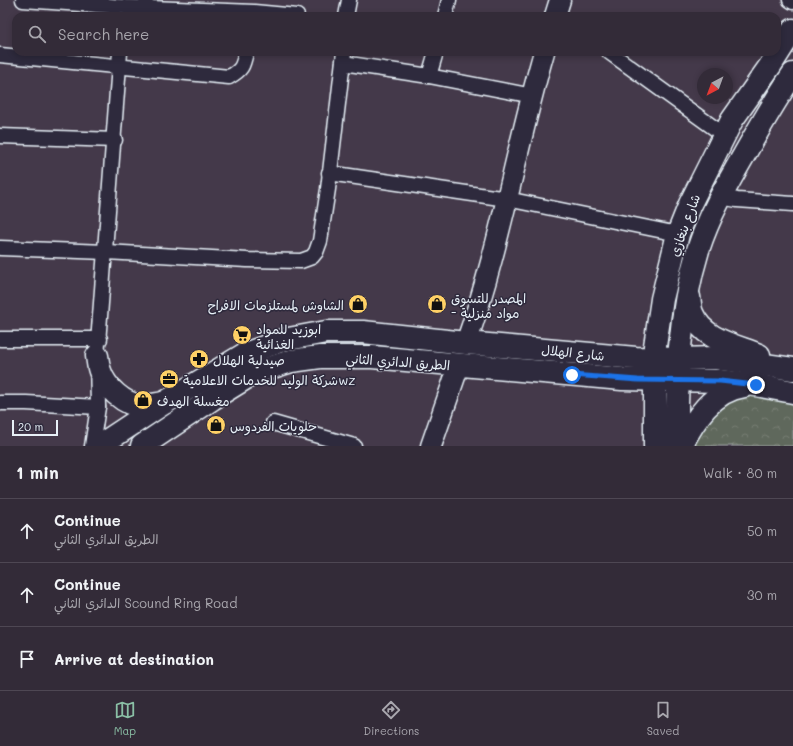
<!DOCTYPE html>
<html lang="en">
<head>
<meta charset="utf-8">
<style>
  :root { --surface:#332b38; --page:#3b3340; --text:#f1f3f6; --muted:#a9a7ae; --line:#4e4753; --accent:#8abfa5 }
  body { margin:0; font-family:Mali,"Playpen Sans Arabic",sans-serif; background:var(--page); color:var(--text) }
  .compass { position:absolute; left:697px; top:68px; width:36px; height:36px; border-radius:50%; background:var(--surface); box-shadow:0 2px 6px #0003; rotate:221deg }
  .scale { position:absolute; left:12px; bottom:10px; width:46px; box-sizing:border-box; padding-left:4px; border:2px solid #e8f1f8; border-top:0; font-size:11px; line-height:14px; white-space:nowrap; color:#e8f1f8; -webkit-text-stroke:3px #2f2a3d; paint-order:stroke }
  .stop { position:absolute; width:12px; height:12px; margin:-9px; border:3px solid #1a73e8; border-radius:50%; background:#fff }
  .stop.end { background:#1a73e8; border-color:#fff; box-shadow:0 1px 4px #0008 }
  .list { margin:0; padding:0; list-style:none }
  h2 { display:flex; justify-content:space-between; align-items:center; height:52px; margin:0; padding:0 16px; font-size:17px }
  h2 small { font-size:13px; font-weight:400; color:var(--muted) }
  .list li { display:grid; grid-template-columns:26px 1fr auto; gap:12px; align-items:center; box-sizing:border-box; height:64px; padding:0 16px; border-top:1px solid var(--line) }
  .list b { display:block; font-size:15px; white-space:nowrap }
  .list p { margin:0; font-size:13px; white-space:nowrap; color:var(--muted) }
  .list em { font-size:13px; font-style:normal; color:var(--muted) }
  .icon { flex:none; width:22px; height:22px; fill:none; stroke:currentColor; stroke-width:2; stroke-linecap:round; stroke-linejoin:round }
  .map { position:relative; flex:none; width:793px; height:446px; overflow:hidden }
  .search { position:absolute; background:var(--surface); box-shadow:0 2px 6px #0003; left:12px; right:12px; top:12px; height:44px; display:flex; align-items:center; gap:10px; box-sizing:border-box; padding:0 14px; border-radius:12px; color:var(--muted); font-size:15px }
  .sheet { height:244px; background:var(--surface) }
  nav { display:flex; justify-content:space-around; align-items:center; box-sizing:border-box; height:56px; border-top:1px solid var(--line); background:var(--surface); font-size:11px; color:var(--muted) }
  nav a { display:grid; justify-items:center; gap:2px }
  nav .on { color:var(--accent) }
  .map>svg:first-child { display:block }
  .park { fill:url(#park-crowns); stroke:#a4acaa }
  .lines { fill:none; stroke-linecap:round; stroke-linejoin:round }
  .street-casing { stroke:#e8f1f8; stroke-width:17 }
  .secondary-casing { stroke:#e8f1f8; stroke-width:23 }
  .primary-casing { stroke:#e8f1f8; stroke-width:25 }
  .street { stroke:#2f2a3d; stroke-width:14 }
  .secondary { stroke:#2f2a3d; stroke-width:20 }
  .primary { stroke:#2f2a3d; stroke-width:22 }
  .route { stroke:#1a73e8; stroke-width:5 }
  .labels { text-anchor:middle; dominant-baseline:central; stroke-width:3; stroke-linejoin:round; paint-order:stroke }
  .street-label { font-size:13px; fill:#e8f1f8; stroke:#2f2a3d }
  .poi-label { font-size:13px; fill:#e8f1f8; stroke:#2f2a3d; text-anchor:start }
</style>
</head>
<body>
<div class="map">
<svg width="793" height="446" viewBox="0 0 793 446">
  <defs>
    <pattern id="park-crowns" width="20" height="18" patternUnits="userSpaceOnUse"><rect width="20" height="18" fill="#5f675b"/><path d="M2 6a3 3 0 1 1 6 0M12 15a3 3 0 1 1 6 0" fill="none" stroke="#767d73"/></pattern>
  </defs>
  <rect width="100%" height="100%" fill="#44394a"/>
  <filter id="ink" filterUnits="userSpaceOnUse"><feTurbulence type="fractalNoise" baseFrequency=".025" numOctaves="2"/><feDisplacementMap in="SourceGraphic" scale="8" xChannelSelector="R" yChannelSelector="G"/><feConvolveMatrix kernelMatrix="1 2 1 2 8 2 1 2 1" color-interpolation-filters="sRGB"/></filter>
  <g filter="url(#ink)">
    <polygon class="park" points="766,394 793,401 793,446 690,446 705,415 738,395"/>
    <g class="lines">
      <defs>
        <g id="street">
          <polyline points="23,0 125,7 254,12 297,16"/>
          <polyline points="790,0 793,2"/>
          <polyline points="346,16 349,0"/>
          <polyline points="445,16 449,0"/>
          <polyline points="609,52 724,135"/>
          <path d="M0,55L229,77C242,70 243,66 246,52"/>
          <polyline points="343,63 429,76 533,96"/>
          <polyline points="429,76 436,52"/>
          <polyline points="0,136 115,140"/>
          <polyline points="329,173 507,199 678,234"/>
          <polyline points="720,197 737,200 793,204"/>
          <polyline points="0,248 106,252 247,260 301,261 312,257 316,252 320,241 328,189 344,52"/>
          <polyline points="0,339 100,339"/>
          <polyline points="0,403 26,403 98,407"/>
          <polyline points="273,423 354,446"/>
          <polyline points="92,446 98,407 97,356 120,52"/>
        </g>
        <g id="secondary">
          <polyline points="555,16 560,0"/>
          <path d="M466,343C500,248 516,148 544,52"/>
          <polyline points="431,446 459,365"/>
        </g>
        <g id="primary">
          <path d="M689,297C690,302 690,308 692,313C703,340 735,345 759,355"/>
          <path d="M97,356C98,361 98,366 100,371C105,387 124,405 142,406C149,406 157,404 164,403"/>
          <polyline points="99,446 164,403 245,354 283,340 326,332 363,332 466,343 636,358 680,359 715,358 793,369"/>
          <polyline points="142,446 212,399 254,373 291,361 320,357 372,357 622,379 720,381 756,385 793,392"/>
          <polyline points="655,446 655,346 662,299 678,234 690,204 732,120 770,66 793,30"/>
          <path d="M677,446C676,381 679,312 698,250C709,216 726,186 744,155C760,127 775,100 793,74"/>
          <path d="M681,446C694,420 713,390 744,386"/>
        </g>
      </defs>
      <use href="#street" class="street-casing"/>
      <use href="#secondary" class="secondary-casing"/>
      <use href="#primary" class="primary-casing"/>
      <use href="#street" class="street"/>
      <use href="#secondary" class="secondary"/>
      <use href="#primary" class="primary"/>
    </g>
  </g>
  <g class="lines" filter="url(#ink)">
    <polyline class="route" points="572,375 638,380 720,381 756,385"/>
  </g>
  <defs>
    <symbol id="shop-disc" viewBox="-11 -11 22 22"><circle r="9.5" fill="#ffd166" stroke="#2f2a3d"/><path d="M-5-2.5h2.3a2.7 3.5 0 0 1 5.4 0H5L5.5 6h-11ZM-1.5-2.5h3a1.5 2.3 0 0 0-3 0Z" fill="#111"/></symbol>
    <symbol id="supermarket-disc" viewBox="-11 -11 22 22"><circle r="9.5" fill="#ffd166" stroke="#2f2a3d"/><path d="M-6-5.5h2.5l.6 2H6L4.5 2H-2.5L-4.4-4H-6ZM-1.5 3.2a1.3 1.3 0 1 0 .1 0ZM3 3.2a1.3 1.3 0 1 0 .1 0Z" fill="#111"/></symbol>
    <symbol id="pharmacy-disc" viewBox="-11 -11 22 22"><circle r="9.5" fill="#ffd166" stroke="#2f2a3d"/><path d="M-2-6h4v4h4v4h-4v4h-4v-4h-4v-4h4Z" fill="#111"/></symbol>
    <symbol id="office-disc" viewBox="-11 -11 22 22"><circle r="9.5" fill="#ffd166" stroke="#2f2a3d"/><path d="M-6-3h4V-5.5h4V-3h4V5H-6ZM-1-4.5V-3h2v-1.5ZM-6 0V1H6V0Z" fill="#111"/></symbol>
  </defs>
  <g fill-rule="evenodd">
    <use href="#shop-disc" x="347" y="293" width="22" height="22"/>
    <use href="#shop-disc" x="426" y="293" width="22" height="22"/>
    <use href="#supermarket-disc" x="231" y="324" width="22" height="22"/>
    <use href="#pharmacy-disc" x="188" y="348" width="22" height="22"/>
    <use href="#office-disc" x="158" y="368" width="22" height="22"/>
    <use href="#shop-disc" x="132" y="389" width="22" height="22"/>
    <use href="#shop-disc" x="205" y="414" width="22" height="22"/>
  </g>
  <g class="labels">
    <g class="street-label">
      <text transform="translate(684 225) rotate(-70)">شارع بنغازي</text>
      <text transform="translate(573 352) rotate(6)">شارع الهلال</text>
      <text transform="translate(398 361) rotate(4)">الطريق الدائري الثاني</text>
    </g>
    <g class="poi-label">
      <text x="451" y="297">المصدر للتسوق<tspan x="451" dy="15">- مواد منزلية</tspan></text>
      <text x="344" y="304" text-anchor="end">الشاوش لمستلزمات الافراح</text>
      <text x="256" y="328">ابوزيد للمواد<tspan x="256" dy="15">الغذائية</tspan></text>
      <text x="213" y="359">صيدلية الهلال</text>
      <text x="183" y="379">شركة الوليد للخدمات الاعلاميةwz</text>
      <text x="157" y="400">مغسلة الهدف</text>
      <text x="230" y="425">حلويات الفردوس</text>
    </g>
  </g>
</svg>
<svg class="compass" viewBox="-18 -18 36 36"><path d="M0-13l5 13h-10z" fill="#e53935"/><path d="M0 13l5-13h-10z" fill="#a9a7ae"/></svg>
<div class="scale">20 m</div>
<div class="stop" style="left:572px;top:375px"></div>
<div class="stop end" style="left:756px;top:385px"></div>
<div class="search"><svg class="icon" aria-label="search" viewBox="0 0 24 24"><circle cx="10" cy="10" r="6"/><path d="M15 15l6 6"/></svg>Search here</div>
</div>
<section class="sheet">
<h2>1 min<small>Walk · 80 m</small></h2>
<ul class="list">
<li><svg class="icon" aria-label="ahead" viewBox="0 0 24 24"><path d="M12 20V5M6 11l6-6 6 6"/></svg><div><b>Continue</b><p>الطريق الدائري الثاني</p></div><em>50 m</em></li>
<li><svg class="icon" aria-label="ahead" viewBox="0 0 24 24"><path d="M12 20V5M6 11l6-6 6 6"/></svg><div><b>Continue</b><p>الدائري الثاني Scound Ring Road</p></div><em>30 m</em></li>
<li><svg class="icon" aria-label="arrive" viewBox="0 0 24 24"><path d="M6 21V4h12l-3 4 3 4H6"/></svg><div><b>Arrive at destination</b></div></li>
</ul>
</section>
<nav>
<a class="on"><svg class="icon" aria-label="map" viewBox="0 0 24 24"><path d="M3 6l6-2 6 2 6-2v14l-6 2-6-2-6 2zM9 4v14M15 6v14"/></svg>Map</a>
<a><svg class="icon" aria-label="directions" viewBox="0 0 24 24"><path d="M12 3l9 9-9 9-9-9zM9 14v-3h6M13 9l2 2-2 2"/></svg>Directions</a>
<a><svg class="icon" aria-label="saved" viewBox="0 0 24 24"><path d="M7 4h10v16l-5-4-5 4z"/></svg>Saved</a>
</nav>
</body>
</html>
